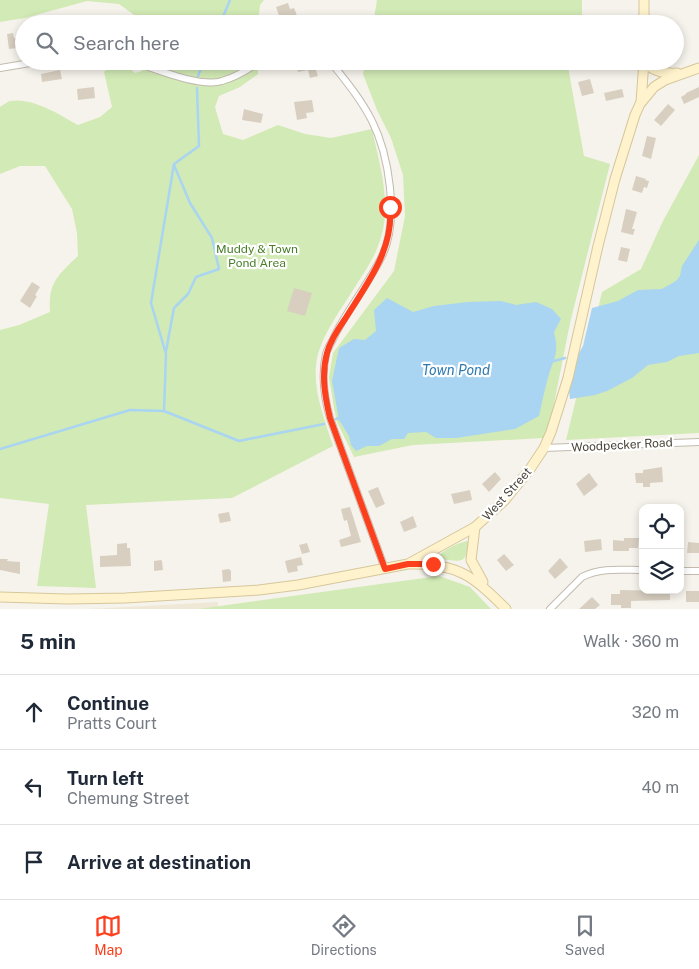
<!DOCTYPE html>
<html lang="en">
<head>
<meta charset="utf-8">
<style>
  :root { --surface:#fff; --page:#f6f6f7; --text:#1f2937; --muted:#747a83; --line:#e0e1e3; --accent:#fc3f1d }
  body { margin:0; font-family:"Public Sans",sans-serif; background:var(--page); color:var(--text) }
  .controls { position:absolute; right:15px; bottom:15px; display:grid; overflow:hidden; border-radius:10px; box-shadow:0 2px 8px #0003 }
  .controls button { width:45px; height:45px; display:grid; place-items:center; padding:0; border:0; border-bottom:1px solid var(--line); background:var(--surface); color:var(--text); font:25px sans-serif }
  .stop { position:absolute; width:15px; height:15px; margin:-11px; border:4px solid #fc3f1d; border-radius:50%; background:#fff }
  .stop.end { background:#fc3f1d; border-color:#fff; box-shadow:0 1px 5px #0008 }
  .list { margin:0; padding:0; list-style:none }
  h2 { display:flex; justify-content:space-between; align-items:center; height:65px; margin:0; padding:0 20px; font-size:21px }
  h2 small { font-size:16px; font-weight:400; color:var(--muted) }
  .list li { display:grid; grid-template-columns:32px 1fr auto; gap:15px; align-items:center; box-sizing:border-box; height:75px; padding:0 20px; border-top:1px solid var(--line) }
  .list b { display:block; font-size:19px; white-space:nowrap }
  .list p { margin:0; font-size:16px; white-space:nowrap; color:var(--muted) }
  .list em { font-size:16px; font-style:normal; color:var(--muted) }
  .icon { flex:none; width:28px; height:28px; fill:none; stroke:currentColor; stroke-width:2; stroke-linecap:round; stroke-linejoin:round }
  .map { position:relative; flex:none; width:699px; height:609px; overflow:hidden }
  .search { position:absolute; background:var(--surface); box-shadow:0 2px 8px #0003; left:15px; right:15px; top:15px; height:55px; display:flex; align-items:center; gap:12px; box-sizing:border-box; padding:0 18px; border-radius:28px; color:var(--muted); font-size:19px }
  .sheet { height:290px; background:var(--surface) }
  nav { display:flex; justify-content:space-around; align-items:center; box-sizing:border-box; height:70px; border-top:1px solid var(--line); background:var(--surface); font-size:14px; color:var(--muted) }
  nav a { display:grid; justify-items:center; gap:2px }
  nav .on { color:var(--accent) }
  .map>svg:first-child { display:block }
  .education { fill:#efe8d6 }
  .green { fill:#d2eab5 }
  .water { fill:#a9d4f2 }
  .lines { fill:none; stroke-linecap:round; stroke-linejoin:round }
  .stream { stroke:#a9d4f2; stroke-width:2.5 }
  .building { fill:#d8cfc1 }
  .street-casing { stroke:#c2bbae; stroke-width:8 }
  .secondary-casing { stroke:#d6c79b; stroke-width:11 }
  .street { stroke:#fff; stroke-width:6 }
  .secondary { stroke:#fff3cd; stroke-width:9 }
  .route { stroke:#fc3f1d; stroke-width:6 }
  .labels { text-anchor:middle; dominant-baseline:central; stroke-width:4.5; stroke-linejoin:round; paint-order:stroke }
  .park-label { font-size:12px; fill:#4a7f2a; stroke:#fff }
  .street-label { font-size:12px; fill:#4b4439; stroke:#fff }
  .water-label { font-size:14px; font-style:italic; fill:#2e7ab2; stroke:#fff }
</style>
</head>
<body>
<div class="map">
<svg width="699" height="609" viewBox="0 0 699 609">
  <rect width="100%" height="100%" fill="#f6f3ec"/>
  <polygon class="education" points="218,602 218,609 89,609"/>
  <g class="green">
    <polygon points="0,0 264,0 260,5 258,24 143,24 141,20 119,4 87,1 25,18 0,22"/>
    <polygon points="377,0 582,0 582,16 569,24 373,24"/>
    <path d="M146,61H257L258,74L240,87L219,96L215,107L223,134L243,140L278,125L305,134L331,138L372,129C379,163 392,202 381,237C376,256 365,271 355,287C342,308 325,330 318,354C310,385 324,417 333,446L232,498L86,505L96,588L37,586L49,504L0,498V330L19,325L50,312C48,283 57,276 78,256L77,233L72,209L45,166H20L0,174V107C3,105 7,102 10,101C33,97 60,115 78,125L100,117L112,107L104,72L112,65L127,66L135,73L142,71Z"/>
    <polygon points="366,61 567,61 584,156 610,164 570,323 549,429 543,438 413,445 354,457 337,422 334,408 329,377 333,353 394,271 405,216 403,175 391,138 377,110 363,74"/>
    <polygon points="699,155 699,433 566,440 602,292 641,269 663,221"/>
    <path d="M468,541L469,543C466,558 466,563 449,560C444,560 441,559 438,557C443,550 459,542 468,541Z"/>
    <polygon points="439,576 470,587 491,609 198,609"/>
  </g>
  <g class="water">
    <polygon points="699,240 699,353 679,356 667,362 648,365 632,378 607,391 595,395 570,399 569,390 575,360 583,346 592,308 618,301 638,290 662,289 676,281 680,276 682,266"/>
    <path d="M387,298L413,312L434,306L468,302L501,301L516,305L536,302L552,309L561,319L554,332C559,353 555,356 549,374C545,388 542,402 539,416L515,429L456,438H436L426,432L408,433L404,439H392L379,446H367L356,451L351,445L349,436L339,420L332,381L339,348L354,339L365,340L376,331L374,310Z"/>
  </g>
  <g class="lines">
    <g class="stream">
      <polyline points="220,24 230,0"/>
      <polyline points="198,76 204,61"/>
      <polyline points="166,351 174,308 188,294 196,277 219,269 212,238 190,203 174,165"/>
      <polyline points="554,361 565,358"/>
      <polyline points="164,411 166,354 151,303 174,164 199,146 197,88"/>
      <polyline points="336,419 342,417"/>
      <polyline points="0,449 130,410 164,411 239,441 324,424"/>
    </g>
  </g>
  <g class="building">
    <polygon points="288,3 290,9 294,8 298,18 282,24 276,7"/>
    <polygon points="676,23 684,43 675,47 675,23"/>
    <polygon points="13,33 14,38 24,37 24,47 9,49 7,34"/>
    <polygon points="296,61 314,61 314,64 316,63 318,69 316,70 318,76 310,78 308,70 298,72"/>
    <polygon points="60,70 62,79 42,82 41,74"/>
    <polygon points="590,79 594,93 582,96 578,82"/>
    <polygon points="94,87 95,98 78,100 77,89"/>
    <polygon points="699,87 699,97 684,104 681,97 686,94 686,93"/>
    <polygon points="622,89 624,97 606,101 604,93"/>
    <polygon points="312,100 314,112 306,113 307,118 297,120 294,102"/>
    <polygon points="668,104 675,110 661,126 654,120"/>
    <polygon points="244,109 263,114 261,123 242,120"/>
    <polygon points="647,136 656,138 651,159 642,156"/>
    <polygon points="636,176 646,179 645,180 649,181 647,188 644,187 642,193 632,190"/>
    <polygon points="626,209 637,212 632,229 635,229 633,235 621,232"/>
    <polygon points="621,247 630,249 627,262 618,260"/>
    <polygon points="32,282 40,287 35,295 37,296 30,308 20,301"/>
    <polygon points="294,288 312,293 305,316 287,311"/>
    <polygon points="662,467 663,482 650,483 650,487 643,487 643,483 636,483 635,473 643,473 643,470"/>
    <polygon points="495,472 501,479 489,492 482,484"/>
    <polygon points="589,473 598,485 584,496 576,484"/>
    <polygon points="378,487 385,504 376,508 368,491"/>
    <polygon points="470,490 472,500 454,504 451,494"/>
    <polygon points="350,507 361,542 341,547 339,540 351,536 347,520 344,521 341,509"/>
    <polygon points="229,512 231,521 220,523 218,514"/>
    <polygon points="413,516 417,527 404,532 400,522"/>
    <polygon points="624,538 639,538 638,548 629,548 629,551 613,551 613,540 624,541"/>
    <polygon points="601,539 602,550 585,552 584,541"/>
    <polygon points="688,542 699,543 699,553 687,553"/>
    <polygon points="127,543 127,548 130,548 131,566 100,567 100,556 117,555 117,544"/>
    <polygon points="307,543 310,552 302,554 299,545"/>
    <polygon points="504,554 514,565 506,571 497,560"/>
    <polygon points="301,557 303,565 297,566 298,571 288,573 285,561"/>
    <polygon points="560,558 568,567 555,579 548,571"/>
    <polygon points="0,559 8,559 7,561 20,562 20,574 0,570"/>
    <polygon points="161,560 162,561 163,570 154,571 154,561"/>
    <polygon points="229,569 231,571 231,581 223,582 222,570"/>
    <polygon points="620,590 670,591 670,600 631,601 631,608 621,608 621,605 611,605 611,594 620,594"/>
    <rect x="686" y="591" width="13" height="11"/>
    <polygon points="592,597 600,605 595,609 579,609"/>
  </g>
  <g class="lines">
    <defs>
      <g id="street">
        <path d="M131,61C153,68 200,88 222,81C236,77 249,69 260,61"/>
        <path d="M330,61C345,80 361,99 372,121C389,155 399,218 383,254C370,282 350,306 336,333C333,340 328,347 326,354C321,376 324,397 330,418L385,569"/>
        <polyline points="0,68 42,61"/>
        <polyline points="544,448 699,442"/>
        <polyline points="680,571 699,571"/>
        <path d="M550,609L582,577C601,567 622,570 643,570"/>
      </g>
      <g id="secondary">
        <polyline points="644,24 644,0"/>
        <path d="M644,62C653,71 664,74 677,73"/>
        <polyline points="641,102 644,61"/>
        <polyline points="475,527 471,560 483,582"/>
        <path d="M411,564C458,563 474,577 506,609"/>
        <polyline points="0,597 67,599 125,598 259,590 298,585 408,564 475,527 504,501 530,469 544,448 551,432 568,378 598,246 615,179 635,115 640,104 654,87 665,80 699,68"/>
      </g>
    </defs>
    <use href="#street" class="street-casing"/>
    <use href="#secondary" class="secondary-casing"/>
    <use href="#street" class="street"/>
    <use href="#secondary" class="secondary"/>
  </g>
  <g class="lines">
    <path class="route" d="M390,207C394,250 366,285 345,319C338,329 330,342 327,353C321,375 325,397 330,418L385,569L408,564H433"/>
  </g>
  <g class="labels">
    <g class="park-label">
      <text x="257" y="249">Muddy &amp; Town<tspan x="257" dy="14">Pond Area</tspan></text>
    </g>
    <g class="street-label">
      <text transform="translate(622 445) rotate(-3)">Woodpecker Road</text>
      <text transform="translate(507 494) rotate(-48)">West Street</text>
    </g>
    <g class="water-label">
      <text x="456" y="370">Town Pond</text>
    </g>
  </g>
</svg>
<div class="controls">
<button><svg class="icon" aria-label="locate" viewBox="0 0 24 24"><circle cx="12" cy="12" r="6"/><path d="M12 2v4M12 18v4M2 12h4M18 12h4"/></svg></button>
<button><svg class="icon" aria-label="layers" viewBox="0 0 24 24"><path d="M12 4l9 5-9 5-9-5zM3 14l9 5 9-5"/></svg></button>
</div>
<div class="stop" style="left:390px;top:207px"></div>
<div class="stop end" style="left:433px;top:564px"></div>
<div class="search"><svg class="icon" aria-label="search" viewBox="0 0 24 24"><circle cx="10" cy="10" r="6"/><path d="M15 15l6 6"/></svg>Search here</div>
</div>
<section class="sheet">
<h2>5 min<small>Walk · 360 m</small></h2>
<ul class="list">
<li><svg class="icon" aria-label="ahead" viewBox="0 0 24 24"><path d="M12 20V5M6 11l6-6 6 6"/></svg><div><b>Continue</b><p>Pratts Court</p></div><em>320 m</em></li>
<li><svg class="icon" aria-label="left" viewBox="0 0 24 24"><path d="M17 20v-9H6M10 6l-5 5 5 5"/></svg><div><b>Turn left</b><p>Chemung Street</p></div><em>40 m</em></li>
<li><svg class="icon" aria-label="arrive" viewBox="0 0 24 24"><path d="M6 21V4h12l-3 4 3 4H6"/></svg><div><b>Arrive at destination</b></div></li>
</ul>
</section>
<nav>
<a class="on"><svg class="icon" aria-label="map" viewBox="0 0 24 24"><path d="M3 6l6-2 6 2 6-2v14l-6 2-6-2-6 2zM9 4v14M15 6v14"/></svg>Map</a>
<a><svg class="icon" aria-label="directions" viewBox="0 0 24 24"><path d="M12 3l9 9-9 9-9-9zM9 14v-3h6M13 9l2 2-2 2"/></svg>Directions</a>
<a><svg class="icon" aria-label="saved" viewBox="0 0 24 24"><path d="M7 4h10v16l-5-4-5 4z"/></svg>Saved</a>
</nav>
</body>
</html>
